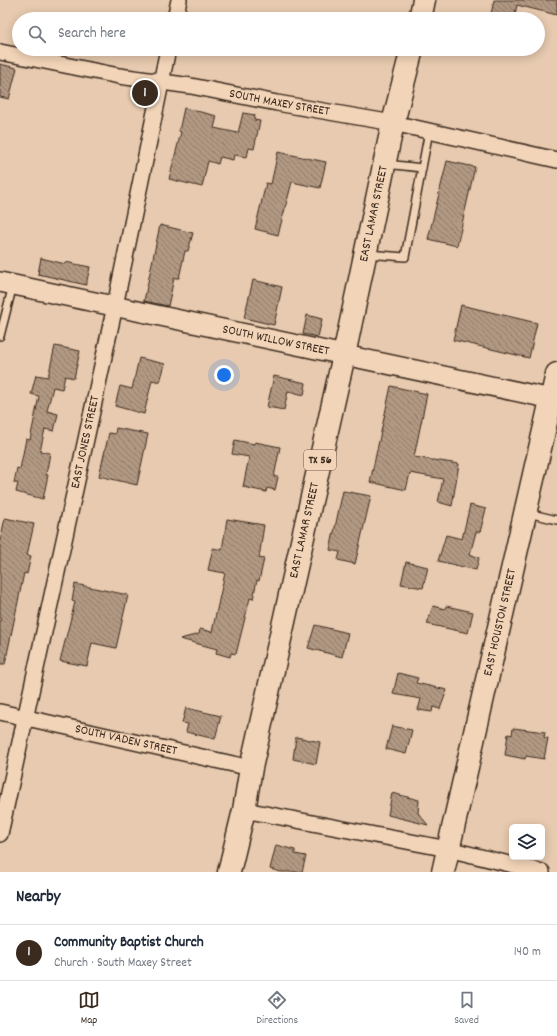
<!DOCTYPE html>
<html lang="en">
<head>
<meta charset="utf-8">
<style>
  :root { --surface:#fff; --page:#f2f2f3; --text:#1f2937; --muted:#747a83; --line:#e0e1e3; --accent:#3b2a1e }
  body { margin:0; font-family:Dekko,sans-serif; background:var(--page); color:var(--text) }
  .controls { position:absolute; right:12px; bottom:12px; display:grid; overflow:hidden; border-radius:6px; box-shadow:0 2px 10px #0003 }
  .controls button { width:36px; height:36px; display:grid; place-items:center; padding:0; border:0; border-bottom:1px solid var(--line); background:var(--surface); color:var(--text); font:20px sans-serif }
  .you { position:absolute; left:224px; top:375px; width:14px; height:14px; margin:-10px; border:3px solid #fff; border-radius:50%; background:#1a73e8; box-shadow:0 0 0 6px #1a73e833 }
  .badge { display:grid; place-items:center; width:26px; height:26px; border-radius:50%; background:var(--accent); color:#fff; font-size:13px; font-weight:700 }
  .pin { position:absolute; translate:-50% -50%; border:2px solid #fff; box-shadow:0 1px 4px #0006 }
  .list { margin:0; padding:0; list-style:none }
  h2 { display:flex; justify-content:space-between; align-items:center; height:52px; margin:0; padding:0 16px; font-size:17px }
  h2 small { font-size:13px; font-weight:400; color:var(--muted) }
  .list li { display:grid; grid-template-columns:26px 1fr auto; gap:12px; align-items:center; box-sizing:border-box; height:56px; padding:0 16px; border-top:1px solid var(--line) }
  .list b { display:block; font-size:15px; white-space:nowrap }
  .list p { margin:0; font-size:13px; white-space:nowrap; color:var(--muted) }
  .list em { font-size:13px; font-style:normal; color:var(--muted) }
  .icon { flex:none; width:22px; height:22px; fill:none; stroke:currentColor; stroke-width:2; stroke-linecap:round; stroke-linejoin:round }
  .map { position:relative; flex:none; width:557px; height:872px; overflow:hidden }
  .search { position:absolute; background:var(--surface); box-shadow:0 2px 10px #0003; left:12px; right:12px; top:12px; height:44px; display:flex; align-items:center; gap:10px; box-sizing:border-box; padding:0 14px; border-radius:22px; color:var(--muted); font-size:15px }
  .sheet { height:108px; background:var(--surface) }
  nav { display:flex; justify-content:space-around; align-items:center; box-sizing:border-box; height:56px; border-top:1px solid var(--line); background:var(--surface); font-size:11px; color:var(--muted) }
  nav a { display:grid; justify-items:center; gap:2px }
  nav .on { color:var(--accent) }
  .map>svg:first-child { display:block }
  .building { fill:url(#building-back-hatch); stroke:#3b2a1e }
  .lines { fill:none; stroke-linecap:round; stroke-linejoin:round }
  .service-casing { stroke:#3b2a1e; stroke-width:10 }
  .minor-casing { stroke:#3b2a1e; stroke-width:18 }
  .tertiary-casing { stroke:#3b2a1e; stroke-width:22 }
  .primary-casing { stroke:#3b2a1e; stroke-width:25 }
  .service { stroke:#f2d4b8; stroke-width:7 }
  .minor { stroke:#f2d4b8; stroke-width:15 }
  .tertiary { stroke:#f2d4b8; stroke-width:19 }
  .primary { stroke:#f2d4b8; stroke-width:22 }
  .labels { text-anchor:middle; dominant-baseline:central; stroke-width:4; stroke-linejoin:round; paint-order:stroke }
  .shield { fill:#f2d4b8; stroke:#725d4c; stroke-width:1 }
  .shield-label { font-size:12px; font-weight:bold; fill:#3b2a1e }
  .street-label { font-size:13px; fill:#3b2a1e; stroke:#f2d4b8 }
</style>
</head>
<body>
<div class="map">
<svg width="557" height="872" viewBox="0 0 557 872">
  <defs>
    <pattern id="building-back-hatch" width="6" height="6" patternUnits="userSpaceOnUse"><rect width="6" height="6" fill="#b19882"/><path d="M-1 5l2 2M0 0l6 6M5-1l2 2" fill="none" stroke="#917c6a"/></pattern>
  </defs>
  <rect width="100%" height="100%" fill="#e7caaf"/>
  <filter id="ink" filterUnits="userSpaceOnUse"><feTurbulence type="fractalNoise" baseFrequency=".025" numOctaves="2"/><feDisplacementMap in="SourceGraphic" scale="8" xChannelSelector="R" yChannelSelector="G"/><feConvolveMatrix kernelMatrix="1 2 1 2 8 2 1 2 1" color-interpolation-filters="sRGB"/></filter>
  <g filter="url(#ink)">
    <g class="building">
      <polygon points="494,0 557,0 557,15 517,5 514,19 490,19"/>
      <polygon points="0,64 17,68 9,99 0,97"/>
      <polygon points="184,108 217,116 214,128 238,133 243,113 255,115 254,120 260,121 254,149 249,148 247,157 234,155 233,160 220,157 218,164 208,161 202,187 169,179 181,132 179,131"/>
      <polygon points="278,152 326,162 320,188 292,182 278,235 255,229 266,183 271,184"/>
      <polygon points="447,161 475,167 457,246 428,239"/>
      <polygon points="160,225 193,233 188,251 185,251 179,278 174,278 168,306 144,301"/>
      <polygon points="41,258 65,264 65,262 90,267 86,285 38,274"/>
      <polygon points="253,280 282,287 274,325 244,318"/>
      <polygon points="461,305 537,323 529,358 453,340"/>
      <polygon points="307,315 322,319 318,337 303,334"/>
      <polygon points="55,346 80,351 74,378 65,376 62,389 53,387 47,411 58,414 54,431 45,429 40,451 50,453 46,475 48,475 43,499 16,492 18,483 14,483 17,468 20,469 26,439 30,440 39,396 31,394 36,375 48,377"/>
      <polygon points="139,358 165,364 160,382 152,380 144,414 115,406 120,386 132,389"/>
      <polygon points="274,376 306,383 304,395 288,391 284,410 267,407"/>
      <polygon points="391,386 427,394 414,457 459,464 452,506 438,502 443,479 410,473 406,490 370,482"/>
      <polygon points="116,428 148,434 137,485 99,476 109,433 115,434"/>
      <polygon points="235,440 254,444 255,442 280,447 274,477 278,477 275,490 267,488 266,492 243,487 249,457 232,454"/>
      <polygon points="343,491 371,496 355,564 338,560 340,552 330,550"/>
      <polygon points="470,505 486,509 480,532 476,532 470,554 479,558 476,570 438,561 446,535 462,539"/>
      <polygon points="5,518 34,524 27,555 31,556 27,574 24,573 5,664 0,664 0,541"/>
      <polygon points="227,519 264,525 259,558 264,559 259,581 257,580 253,599 250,598 236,654 231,653 230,657 216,653 217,649 180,639 199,634 200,629 212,632 225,573 208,570 213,548 222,550"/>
      <polygon points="406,562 428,567 423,588 401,584"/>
      <polygon points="75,584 128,595 116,648 92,643 87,666 60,661 75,602 72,601"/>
      <polygon points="433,606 445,609 446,606 473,612 468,633 427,624"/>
      <polygon points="315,625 348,633 342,657 308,648"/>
      <polygon points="398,673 418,678 416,683 447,690 440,709 433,707 432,712 418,710 421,699 393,694"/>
      <polygon points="186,708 221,716 215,739 186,732 188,724 182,723"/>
      <polygon points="392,726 412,730 406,754 386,749"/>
      <polygon points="513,728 545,732 544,738 548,738 544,759 526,756 525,759 505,755 508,734 512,735"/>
      <polygon points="296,737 320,742 316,764 293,759"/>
      <polygon points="392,793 419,800 418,813 428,825 388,815"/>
      <polygon points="276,845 295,850 295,854 306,856 302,872 281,872 270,869"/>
    </g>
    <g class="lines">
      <defs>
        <g id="service">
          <polyline points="386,164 422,168"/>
          <polyline points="367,254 405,257 429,131"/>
          <polyline points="0,336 13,285"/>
          <polyline points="528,513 557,520"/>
        </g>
        <g id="minor">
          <polyline points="175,19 179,0"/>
          <path id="s1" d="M0,52L119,76L191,86L277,103L393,123L557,160"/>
          <path id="s2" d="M0,712L251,768"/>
          <polyline points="244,810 448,849 542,872"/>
          <path id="s3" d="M0,834L115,306L168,49"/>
        </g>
        <g id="tertiary">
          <path id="s4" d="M0,282L552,399"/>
        </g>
        <g id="primary">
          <polyline points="420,19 424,0"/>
          <path id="s5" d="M229,872L244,810L251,768L344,355L393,123L412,49"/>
          <path id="s6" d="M443,872L557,374"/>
        </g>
      </defs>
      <use href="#service" class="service-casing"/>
      <use href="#minor" class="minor-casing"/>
      <use href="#tertiary" class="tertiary-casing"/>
      <use href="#primary" class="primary-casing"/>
      <use href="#service" class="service"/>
      <use href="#minor" class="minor"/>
      <use href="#tertiary" class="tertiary"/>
      <use href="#primary" class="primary"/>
    </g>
  </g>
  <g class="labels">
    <rect class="shield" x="304" y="450" width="32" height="20" rx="3"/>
    <g class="shield-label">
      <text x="320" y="460">TX 56</text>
    </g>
    <g class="street-label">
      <text stroke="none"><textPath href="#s1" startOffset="284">SOUTH MAXEY STREET</textPath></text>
      <text stroke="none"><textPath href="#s5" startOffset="674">EAST LAMAR STREET</textPath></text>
      <text stroke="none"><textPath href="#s4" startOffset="282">SOUTH WILLOW STREET</textPath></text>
      <text stroke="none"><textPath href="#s3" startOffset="401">EAST JONES STREET</textPath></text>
      <text stroke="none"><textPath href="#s5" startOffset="350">EAST LAMAR STREET</textPath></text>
      <text stroke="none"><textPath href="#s6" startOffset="256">EAST HOUSTON STREET</textPath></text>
      <text stroke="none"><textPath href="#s2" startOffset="129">SOUTH VADEN STREET</textPath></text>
    </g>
  </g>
</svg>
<div class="controls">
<button><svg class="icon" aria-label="layers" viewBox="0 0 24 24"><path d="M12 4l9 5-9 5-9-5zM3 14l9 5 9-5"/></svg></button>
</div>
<div class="you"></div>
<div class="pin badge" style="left:145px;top:93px">1</div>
<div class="search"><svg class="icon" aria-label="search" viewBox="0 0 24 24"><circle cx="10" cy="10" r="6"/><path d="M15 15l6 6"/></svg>Search here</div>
</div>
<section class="sheet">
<h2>Nearby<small></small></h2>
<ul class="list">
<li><span class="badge">1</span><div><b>Community Baptist Church</b><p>Church · South Maxey Street</p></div><em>140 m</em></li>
</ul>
</section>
<nav>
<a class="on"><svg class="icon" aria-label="map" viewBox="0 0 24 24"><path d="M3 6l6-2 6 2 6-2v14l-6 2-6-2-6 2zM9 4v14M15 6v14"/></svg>Map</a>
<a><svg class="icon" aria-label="directions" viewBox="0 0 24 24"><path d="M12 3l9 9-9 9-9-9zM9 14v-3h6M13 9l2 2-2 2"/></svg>Directions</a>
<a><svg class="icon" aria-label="saved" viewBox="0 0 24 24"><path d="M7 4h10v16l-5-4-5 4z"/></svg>Saved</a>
</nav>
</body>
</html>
